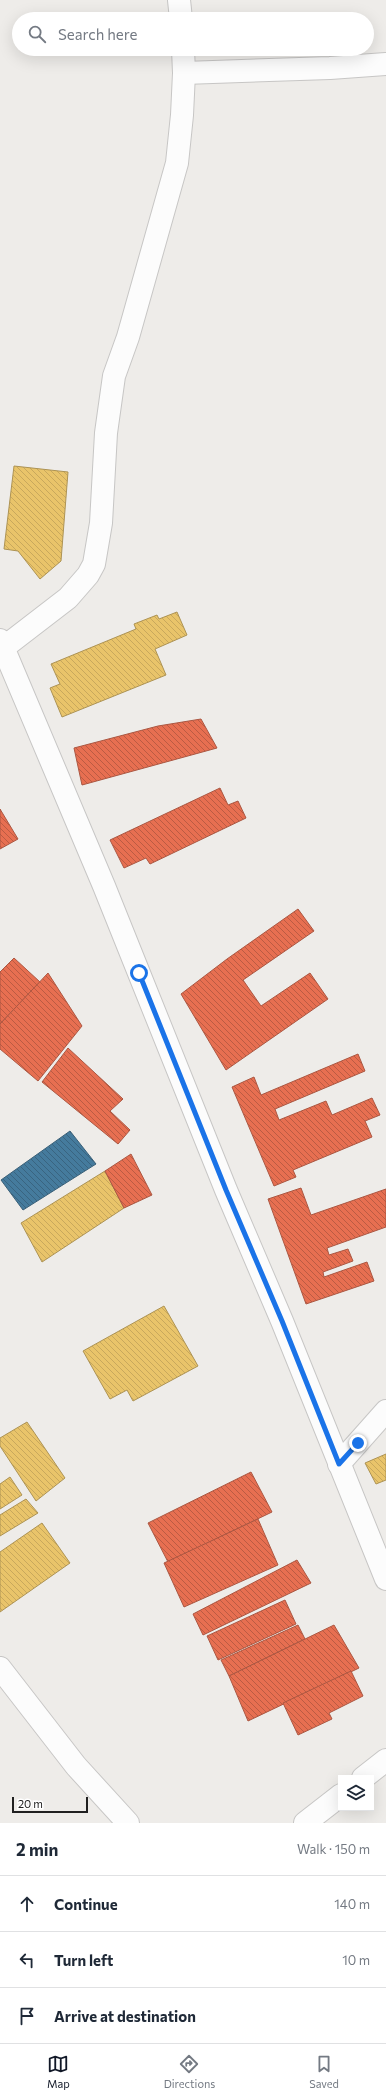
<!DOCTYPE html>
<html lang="en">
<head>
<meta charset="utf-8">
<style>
  :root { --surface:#fff; --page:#f2f2f3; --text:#1f2937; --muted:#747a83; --line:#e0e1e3; --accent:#111827 }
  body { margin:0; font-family:Commissioner,sans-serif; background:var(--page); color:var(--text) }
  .controls { position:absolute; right:12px; bottom:12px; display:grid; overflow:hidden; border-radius:0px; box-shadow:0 4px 16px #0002 }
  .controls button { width:36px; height:36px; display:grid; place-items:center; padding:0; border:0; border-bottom:1px solid var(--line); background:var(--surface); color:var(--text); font:20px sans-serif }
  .scale { position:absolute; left:12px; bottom:10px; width:76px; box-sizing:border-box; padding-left:4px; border:2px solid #202020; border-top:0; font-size:11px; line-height:14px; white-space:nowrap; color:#202020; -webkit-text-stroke:3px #fff; paint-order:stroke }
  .stop { position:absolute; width:12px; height:12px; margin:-9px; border:3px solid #1a73e8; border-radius:50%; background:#fff }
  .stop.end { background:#1a73e8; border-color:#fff; box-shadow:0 1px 4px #0008 }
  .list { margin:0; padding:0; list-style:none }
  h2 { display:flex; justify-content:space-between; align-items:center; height:52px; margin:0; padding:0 16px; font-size:17px }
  h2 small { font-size:13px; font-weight:400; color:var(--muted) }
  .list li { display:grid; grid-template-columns:26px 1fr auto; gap:12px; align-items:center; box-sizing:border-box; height:56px; padding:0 16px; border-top:1px solid var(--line) }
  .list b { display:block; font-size:15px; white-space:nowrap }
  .list em { font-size:13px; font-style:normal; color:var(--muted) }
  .icon { flex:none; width:22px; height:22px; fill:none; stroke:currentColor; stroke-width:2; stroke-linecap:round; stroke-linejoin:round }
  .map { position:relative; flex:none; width:386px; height:1823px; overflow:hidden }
  .search { position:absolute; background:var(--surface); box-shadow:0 4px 16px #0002; left:12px; right:12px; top:12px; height:44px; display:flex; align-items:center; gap:10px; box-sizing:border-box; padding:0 14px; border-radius:22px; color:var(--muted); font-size:15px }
  .sheet { height:220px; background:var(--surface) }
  nav { display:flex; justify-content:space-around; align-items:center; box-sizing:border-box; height:56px; border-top:1px solid var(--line); background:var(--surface); font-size:11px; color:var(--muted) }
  nav a { display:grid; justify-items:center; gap:2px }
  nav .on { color:var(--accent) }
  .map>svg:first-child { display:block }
  .homes { fill:url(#homes-back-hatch); stroke:#ad9354 }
  .shops { fill:url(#shops-back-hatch); stroke:#ab5742 }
  .public { fill:url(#public-back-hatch); stroke:#3a6078 }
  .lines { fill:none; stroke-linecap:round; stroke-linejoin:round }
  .minor-casing { stroke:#c7c6c5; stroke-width:24 }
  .tertiary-casing { stroke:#c7c6c5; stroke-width:24 }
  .minor { stroke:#fcfcfc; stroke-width:22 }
  .tertiary { stroke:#fcfcfc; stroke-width:22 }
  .route { stroke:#1a73e8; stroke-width:5 }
</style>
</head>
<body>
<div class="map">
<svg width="386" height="1823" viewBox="0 0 386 1823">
  <defs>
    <pattern id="homes-back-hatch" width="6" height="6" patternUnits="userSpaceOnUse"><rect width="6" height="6" fill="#e9c46a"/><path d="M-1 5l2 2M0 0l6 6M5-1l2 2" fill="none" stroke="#c8a85c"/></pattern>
    <pattern id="shops-back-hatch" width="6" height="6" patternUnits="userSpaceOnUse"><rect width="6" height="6" fill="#e76f51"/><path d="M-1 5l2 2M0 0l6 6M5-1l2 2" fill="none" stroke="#bb5b43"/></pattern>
    <pattern id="public-back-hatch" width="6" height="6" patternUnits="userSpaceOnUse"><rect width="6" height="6" fill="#457b9d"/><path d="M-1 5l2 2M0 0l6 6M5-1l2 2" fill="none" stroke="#396480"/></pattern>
  </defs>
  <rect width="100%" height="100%" fill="#eeece9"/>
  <g class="homes">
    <polygon points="14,466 68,472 61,561 40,579 18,551 4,549"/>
    <polygon points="177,612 187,635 155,649 166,675 62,717 50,688 60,684 51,664 136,629 134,624 157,615 159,619"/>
    <polygon points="105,1171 124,1208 42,1262 21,1223"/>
    <polygon points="164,1306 198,1366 133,1401 127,1390 110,1399 83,1351"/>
    <polygon points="27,1422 65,1478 36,1501 0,1446 0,1438"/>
    <polygon points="386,1454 386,1480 376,1484 365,1463"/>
    <polygon points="10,1477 22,1495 0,1509 0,1484"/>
    <polygon points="26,1499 38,1513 0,1536 0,1515"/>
    <polygon points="42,1523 70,1563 0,1612 0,1552"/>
  </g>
  <g class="shops">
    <polygon points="201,719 217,748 82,785 74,748 158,726"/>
    <polygon points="220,788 228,805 238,801 246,818 150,864 146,858 124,868 110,840"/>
    <polygon points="0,809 18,839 0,849"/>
    <polygon points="298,909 314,931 243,980 261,1006 310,973 328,999 226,1070 181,994 227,959"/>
    <polygon points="14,958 40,982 0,1024 0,972"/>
    <polygon points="48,973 82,1026 38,1081 0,1049 0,1024"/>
    <polygon points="68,1048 123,1099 110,1111 130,1130 118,1144 42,1082"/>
    <polygon points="358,1054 365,1071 275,1109 279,1120 326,1101 332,1115 372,1098 380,1115 365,1121 372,1137 293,1170 296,1177 274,1186 232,1087 254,1077 261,1095"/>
    <polygon points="131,1154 152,1195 124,1208 105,1171"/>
    <polygon points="301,1188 311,1215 386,1189 386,1227 327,1248 329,1255 348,1249 353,1261 323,1272 324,1277 367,1262 374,1281 306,1304 268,1199"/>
    <polygon points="251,1472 272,1512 168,1562 148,1523"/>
    <polygon points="258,1519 278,1565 184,1607 164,1563"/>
    <polygon points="297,1560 311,1583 203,1635 193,1614"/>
    <polygon points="285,1600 296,1624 218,1660 207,1636"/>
    <polygon points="298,1625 305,1639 229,1676 221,1660"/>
    <polygon points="334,1625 359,1668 248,1721 229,1676"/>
    <polygon points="351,1671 363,1696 329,1713 332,1719 298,1735 283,1703"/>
  </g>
  <polygon class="public" points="70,1131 96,1164 23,1210 1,1180"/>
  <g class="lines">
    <defs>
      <g id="minor">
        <polyline points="179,0 181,19"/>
        <polyline points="184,73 330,68 386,64"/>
        <polyline points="3,648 68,598 88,575 94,564 101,523 106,433 114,376 128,337 177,163 182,115 184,73 183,49"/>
        <polyline points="339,1464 386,1411"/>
        <polyline points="0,1668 76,1766 128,1823"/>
      </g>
      <g id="tertiary">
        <polyline points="0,640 104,886 226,1190 282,1321 386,1579"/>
        <polyline points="363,1778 386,1760"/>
        <polyline points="305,1823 341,1795"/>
      </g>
    </defs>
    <use href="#minor" class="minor-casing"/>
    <use href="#tertiary" class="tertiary-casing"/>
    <use href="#minor" class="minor"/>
    <use href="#tertiary" class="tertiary"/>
  </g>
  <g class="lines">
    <polyline class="route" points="139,973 226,1190 282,1321 339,1464 358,1443"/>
  </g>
</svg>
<div class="controls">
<button><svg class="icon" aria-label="layers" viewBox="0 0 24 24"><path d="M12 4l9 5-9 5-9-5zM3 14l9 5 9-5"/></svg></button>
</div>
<div class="scale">20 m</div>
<div class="stop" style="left:139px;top:973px"></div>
<div class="stop end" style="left:358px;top:1443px"></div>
<div class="search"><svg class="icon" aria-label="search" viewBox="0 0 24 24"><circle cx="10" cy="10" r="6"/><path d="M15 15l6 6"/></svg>Search here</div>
</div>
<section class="sheet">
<h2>2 min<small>Walk · 150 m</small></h2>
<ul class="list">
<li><svg class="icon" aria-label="ahead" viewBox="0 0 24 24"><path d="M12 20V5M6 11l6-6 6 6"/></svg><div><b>Continue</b></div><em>140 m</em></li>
<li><svg class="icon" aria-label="left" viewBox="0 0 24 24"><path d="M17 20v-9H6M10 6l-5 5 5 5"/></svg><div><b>Turn left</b></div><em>10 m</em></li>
<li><svg class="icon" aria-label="arrive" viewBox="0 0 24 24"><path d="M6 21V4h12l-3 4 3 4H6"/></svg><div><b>Arrive at destination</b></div></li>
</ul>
</section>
<nav>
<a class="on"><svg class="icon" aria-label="map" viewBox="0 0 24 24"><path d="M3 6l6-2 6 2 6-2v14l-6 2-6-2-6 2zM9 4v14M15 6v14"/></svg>Map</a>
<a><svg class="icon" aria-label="directions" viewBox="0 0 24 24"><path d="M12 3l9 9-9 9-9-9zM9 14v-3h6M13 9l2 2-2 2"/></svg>Directions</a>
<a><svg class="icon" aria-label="saved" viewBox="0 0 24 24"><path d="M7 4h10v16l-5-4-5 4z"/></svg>Saved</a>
</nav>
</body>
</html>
